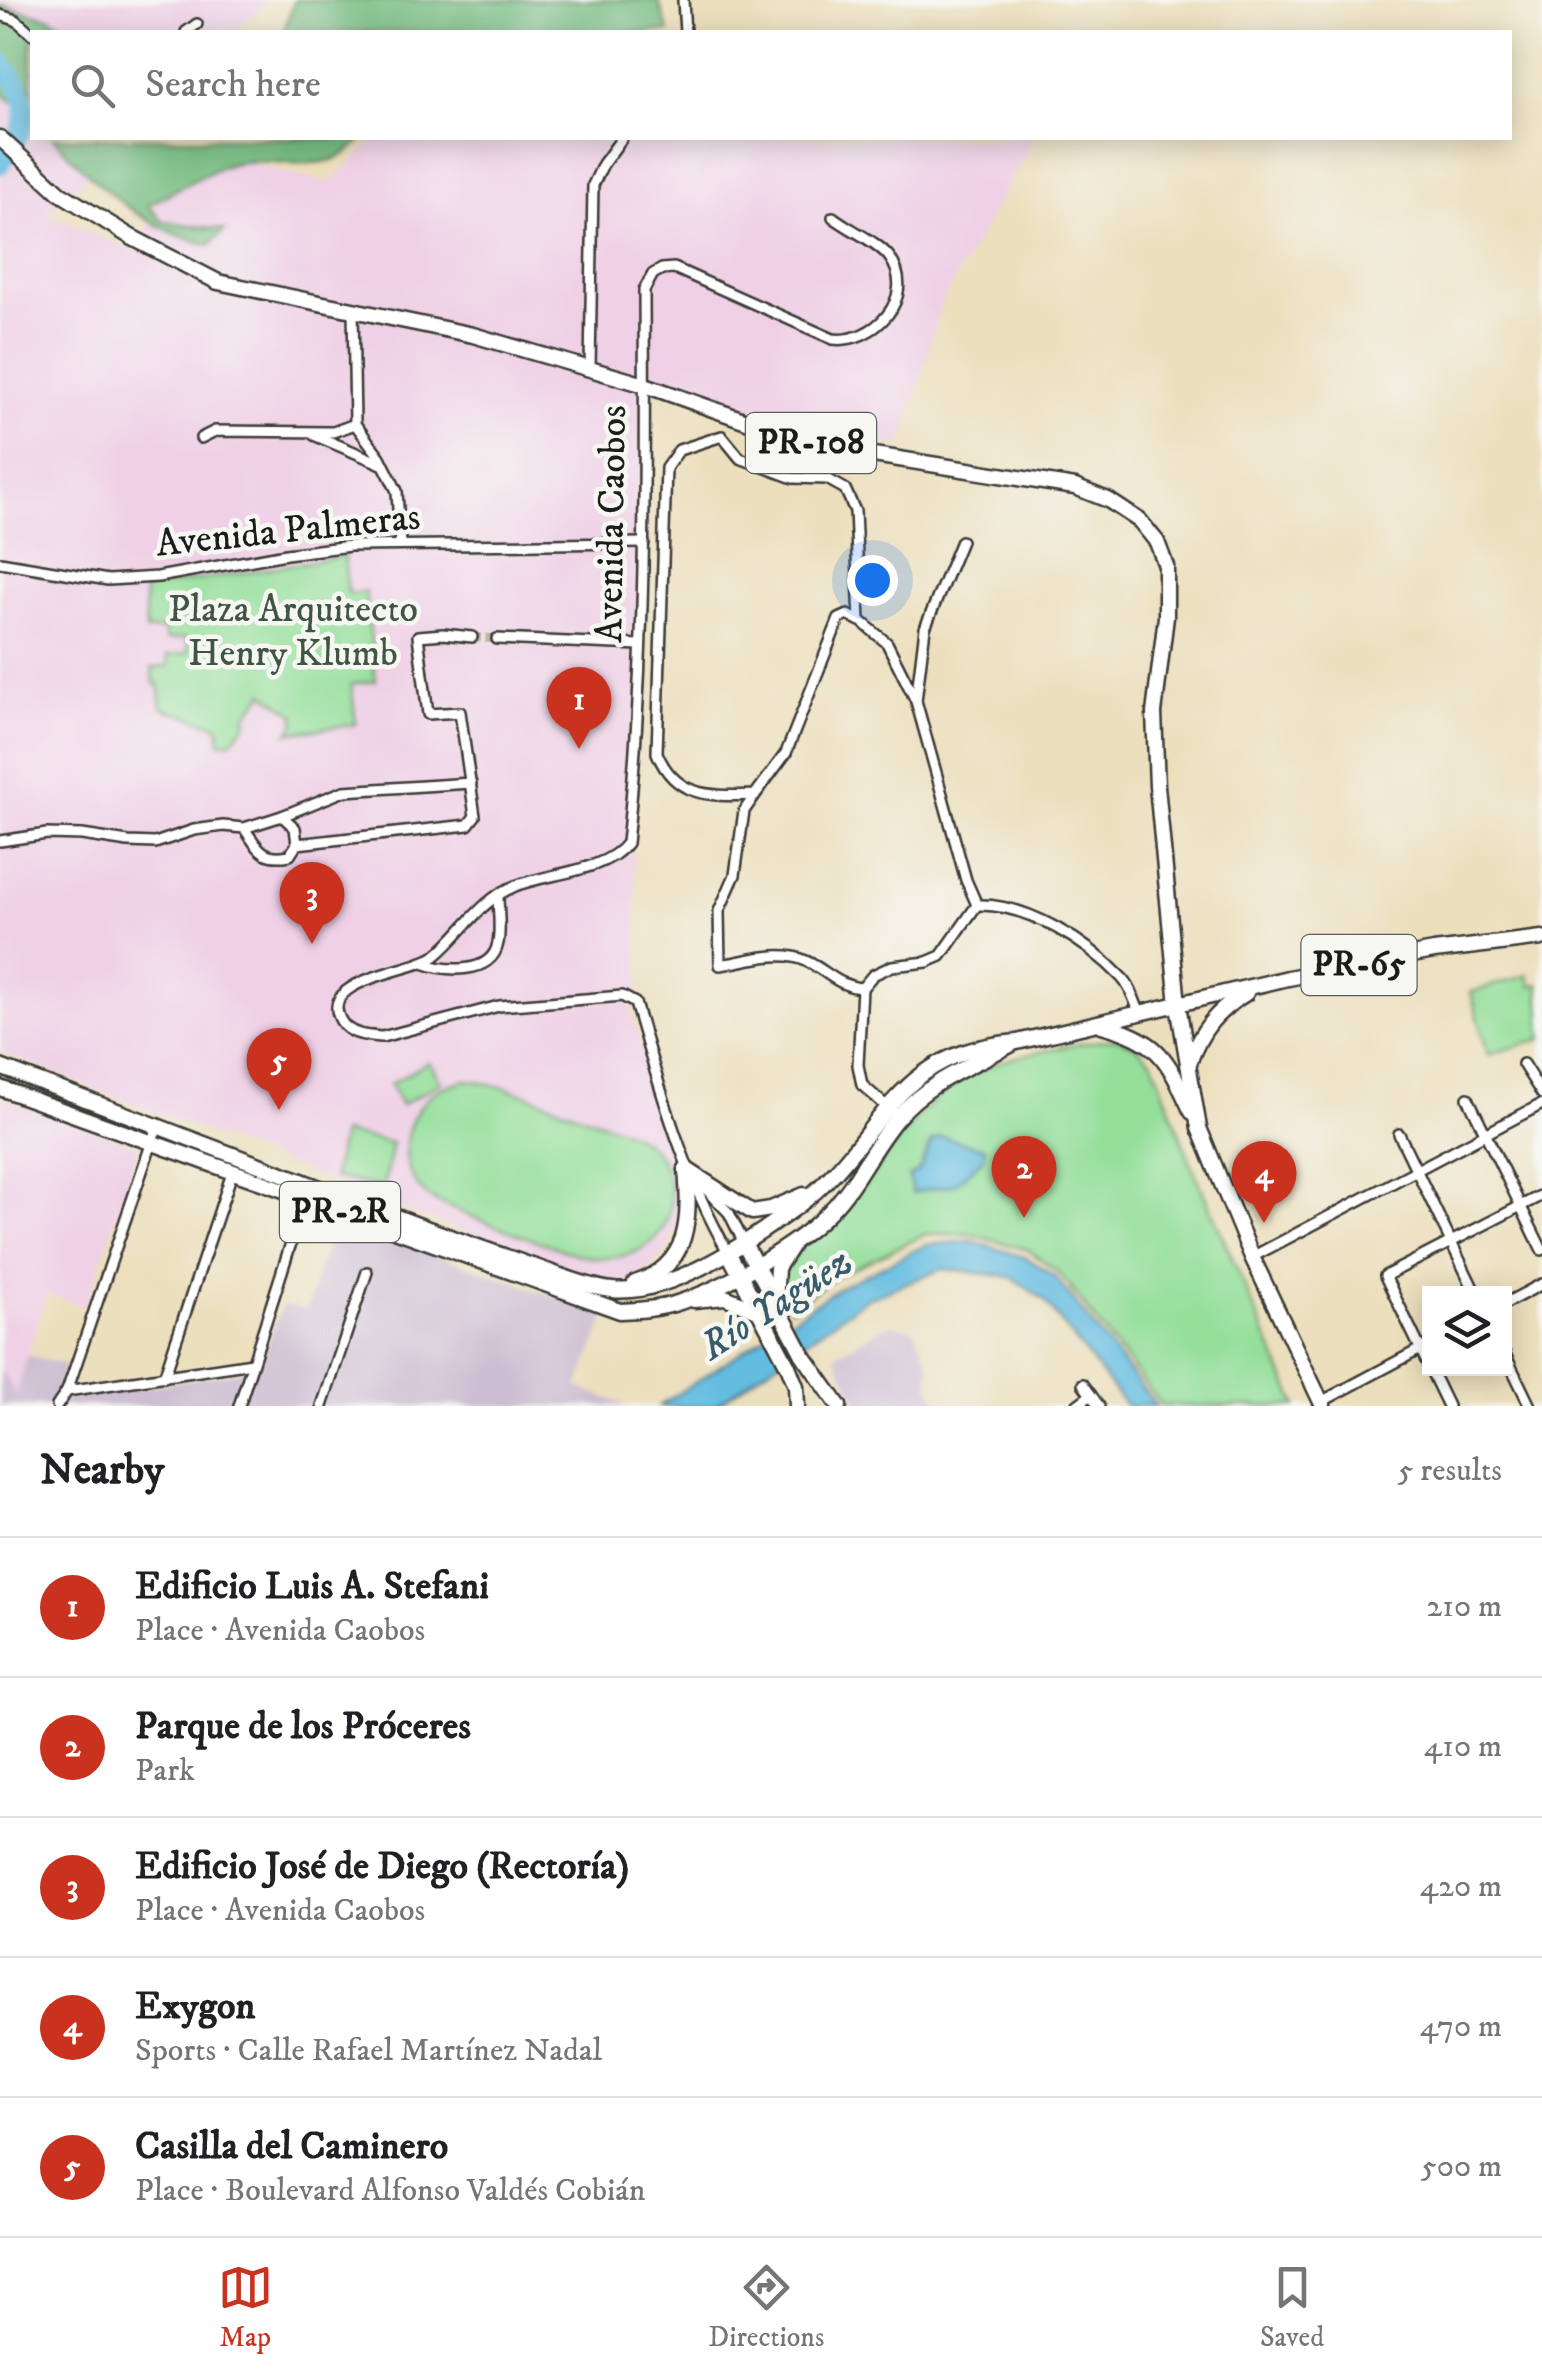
<!DOCTYPE html>
<html lang="en">
<head>
<meta charset="utf-8">
<style>
  :root { --surface:#fff; --page:#f2f2f2; --text:#202124; --muted:#757577; --line:#e0e0e0; --accent:#c8321e }
  body { margin:0; font-family:"IM FELL DW Pica",serif; background:var(--page); color:var(--text) }
  .controls { position:absolute; right:30px; bottom:30px; display:grid; overflow:hidden; border-radius:0px; box-shadow:0 5px 25px #0003 }
  .controls button { width:90px; height:90px; display:grid; place-items:center; padding:0; border:0; border-bottom:2px solid var(--line); background:var(--surface); color:var(--text); font:50px sans-serif }
  .you { position:absolute; left:872px; top:580px; width:35px; height:35px; margin:-25px; border:8px solid #fff; border-radius:50%; background:#1a73e8; box-shadow:0 0 0 15px #1a73e833 }
  .badge { display:grid; place-items:center; width:65px; height:65px; border-radius:50%; background:var(--accent); color:#fff; font-size:32px; font-weight:700 }
  .pin { position:absolute; translate:-50% -82px; filter:drop-shadow(0 2px 5px #0008) }
  .pin::after { content:''; position:absolute; top:52px; width:35px; height:30px; background:inherit; clip-path:polygon(0 0,100% 0,50% 100%) }
  .list { margin:0; padding:0; list-style:none }
  h2 { display:flex; justify-content:space-between; align-items:center; height:130px; margin:0; padding:0 40px; font-size:42px }
  h2 small { font-size:32px; font-weight:400; color:var(--muted) }
  .list li { display:grid; grid-template-columns:65px 1fr auto; gap:30px; align-items:center; box-sizing:border-box; height:140px; padding:0 40px; border-top:2px solid var(--line) }
  .list b { display:block; font-size:38px; white-space:nowrap }
  .list p { margin:0; font-size:32px; white-space:nowrap; color:var(--muted) }
  .list em { font-size:32px; font-style:normal; color:var(--muted) }
  .icon { flex:none; width:55px; height:55px; fill:none; stroke:currentColor; stroke-width:2; stroke-linecap:round; stroke-linejoin:round }
  .map { position:relative; flex:none; width:1542px; height:1406px; overflow:hidden }
  .search { position:absolute; background:var(--surface); box-shadow:0 5px 25px #0003; left:30px; right:30px; top:30px; height:110px; display:flex; align-items:center; gap:25px; box-sizing:border-box; padding:0 35px; border-radius:0px; color:var(--muted); font-size:38px }
  .sheet { height:830px; background:var(--surface) }
  nav { display:flex; justify-content:space-around; align-items:center; box-sizing:border-box; height:140px; border-top:2px solid var(--line); background:var(--surface); font-size:28px; color:var(--muted) }
  nav a { display:grid; justify-items:center; gap:5px }
  nav .on { color:var(--accent) }
  .map>svg:first-child { display:block }
  .built { fill:#efd0e6 }
  .industrial { fill:#cdbed2 }
  .green { fill:#95df9b; stroke:#587e5c; stroke-width:2.5 }
  .forest { fill:#78be83; stroke:#4a6d50; stroke-width:2.5 }
  .water { fill:#64bde1; stroke:#406c7e; stroke-width:2.5 }
  .lines { fill:none; stroke-linecap:round; stroke-linejoin:round }
  .river { stroke:#64bde1; stroke-width:20 }
  .street-tunnel { stroke:#c2b89d; stroke-width:9; stroke-dasharray:9 4.5; stroke-linecap:butt }
  .street-casing { stroke:#3b3934; stroke-width:14 }
  .primary-casing { stroke:#3b3934; stroke-width:19 }
  .street { stroke:#fff; stroke-width:9 }
  .primary { stroke:#fff; stroke-width:14 }
  .labels { text-anchor:middle; dominant-baseline:central; stroke-width:9; stroke-linejoin:round; paint-order:stroke }
  .shield { fill:#f6f6f2; stroke:#5d5d5c; stroke-width:2.5 }
  .shield-label { font-size:35px; font-weight:bold; fill:#1c1c1c }
  .street-label { font-size:38px; fill:#1c1c1c; stroke:#f6f6f2 }
  .park-label { font-size:38px; fill:#405642; stroke:#f6f6f2 }
  .water-label { font-size:40px; font-style:italic; fill:#395c6b; stroke:#f6f6f2 }
</style>
</head>
<body>
<div class="map">
<svg width="1542" height="1406" viewBox="0 0 1542 1406">
  <rect width="100%" height="100%" fill="#f6f6f2"/>
  <filter id="ink" filterUnits="userSpaceOnUse"><feTurbulence type="fractalNoise" baseFrequency=".01" numOctaves="2"/><feDisplacementMap in="SourceGraphic" scale="20" xChannelSelector="R" yChannelSelector="G"/><feConvolveMatrix kernelMatrix="1 2 1 2 8 2 1 2 1" color-interpolation-filters="sRGB"/></filter>
  <filter id="wash" filterUnits="userSpaceOnUse"><feTurbulence type="fractalNoise" baseFrequency=".0048" numOctaves="4" result="noise"/><feDisplacementMap in="SourceGraphic" scale="40" xChannelSelector="R" yChannelSelector="G"/><feGaussianBlur stdDeviation="2.25" result="paint"/><feColorMatrix in="noise" values="0 0 0 0 0 0 0 0 0 0 0 0 0 0 0 0 0 1.4 0 .05"/><feComposite in="paint" operator="in"/></filter>
  <g filter="url(#wash)">
    <rect width="100%" height="100%" fill="#ecdfbd"/>
    <g class="built">
      <polygon points="0,0 268,0 235,32 32,32 32,138 126,138 47,214 138,253 176,146 331,183 376,138 1034,138 941,303 902,445 785,424 663,382 653,388 650,397 648,543 633,847 640,985 631,1009 671,1152 681,1212 667,1251 645,1272 615,1283 589,1274 411,1213 0,1052"/>
      <polygon points="0,1097 139,1146 86,1307 46,1294 16,1395 0,1369"/>
    </g>
    <g class="industrial">
      <polygon points="335,1219 607,1315 578,1387 627,1406 0,1406 0,1369 16,1394 28,1355 65,1365 56,1395 67,1400 259,1368 282,1305 306,1310"/>
      <polygon points="889,1324 914,1330 930,1365 929,1383 938,1406 858,1406 835,1355"/>
    </g>
    <g class="green">
      <polygon points="344,556 348,594 365,592 376,681 351,684 356,724 288,733 297,722 294,719 296,715 264,693 245,717 248,721 232,741 220,743 219,726 162,708 159,684 154,684 152,668 169,666 167,656 188,653 187,638 166,640 164,629 146,631 144,589"/>
      <polygon points="1528,975 1531,986 1539,984 1542,1039 1488,1055 1471,992"/>
      <path d="M1119,1039L1137,1047L1153,1062L1193,1169L1297,1406H1162L1059,1273L1028,1250L970,1234H926L839,1275L790,1309C784,1294 778,1281 786,1265C792,1254 834,1219 846,1206C896,1152 911,1103 985,1068C1013,1055 1087,1041 1119,1039Z"/>
      <polygon points="429,1062 441,1082 401,1105 390,1084"/>
      <path d="M466,1080C509,1085 548,1103 589,1118C607,1125 629,1130 645,1142C657,1150 665,1165 668,1179C682,1232 639,1265 589,1257C566,1253 442,1208 426,1195C393,1166 403,1112 438,1090C446,1085 457,1083 466,1080Z"/>
      <polygon points="342,1133 392,1143 383,1188 333,1177"/>
    </g>
    <g class="forest">
      <polygon points="295,0 658,0 669,32 283,32"/>
      <polygon points="4,6 51,18 73,32 32,32 32,116 0,92 0,7"/>
      <path d="M53,138H362C329,182 276,153 231,164C206,171 172,193 148,205L162,221L225,230L210,245C144,230 98,186 53,138Z"/>
    </g>
    <g class="water">
      <polygon points="942,1137 985,1148 984,1158 955,1184 912,1193 909,1177 919,1170 932,1141"/>
      <polygon points="971,1241 1027,1258 1055,1277 1156,1406 1126,1406 1044,1300 1011,1277 943,1269 867,1298 714,1406 659,1406 840,1287 926,1245"/>
    </g>
    <g class="lines">
      <path class="river" d="M0,61C35,102 31,122 0,164"/>
    </g>
  </g>
  <g filter="url(#ink)">
    <g class="lines">
      <polyline class="street-tunnel" points="472,637 497,639"/>
      <defs>
        <g id="street">
          <polyline points="683,0 685,32"/>
          <polyline points="0,15 16,20 32,34"/>
          <polyline points="186,32 197,24"/>
          <polyline points="353,310 355,424 380,457 397,491 400,544"/>
          <polyline points="590,369 593,185 603,164 622,138"/>
          <polyline points="314,435 382,464"/>
          <polyline points="201,438 215,431 333,432 355,424"/>
          <polyline points="0,562 108,580 158,577 286,554 350,546 644,543"/>
          <path d="M860,621L855,511L845,489L827,479L793,478L740,458L722,436L679,450L666,468L657,753C676,799 711,796 755,795L786,753L839,619L848,615L860,621H861L887,643L916,701"/>
          <polyline points="497,639 640,645"/>
          <path d="M755,795L744,811L735,875L719,911L720,965C746,961 781,949 806,961C826,970 839,987 862,988"/>
          <polyline points="282,816 344,791 471,783"/>
          <path d="M0,841L47,834L82,835L128,842L155,843L194,830L223,826L244,828L282,816L295,828L297,844L290,855C262,860 259,849 244,828"/>
          <polyline points="297,844 468,825 475,816 460,712 428,714 418,636 443,634 472,637"/>
          <path d="M977,905C1027,903 1089,943 1122,978C1131,987 1135,1002 1140,1014"/>
          <path d="M422,963C445,971 492,976 498,943C501,928 498,910 498,895"/>
          <polyline points="1523,1064 1542,1094"/>
          <polyline points="1468,1098 1542,1250"/>
          <polyline points="892,1111 862,1085 858,1065 862,988 873,975 892,966 927,962 941,956 977,905 966,880 916,701 925,628 961,541"/>
          <polyline points="1399,1134 1476,1294"/>
          <polyline points="702,1185 729,1213 744,1243"/>
          <path d="M728,1252C683,1173 660,1089 635,1003L622,996L499,1006L382,1037C367,1036 349,1035 341,1021C316,978 414,972 435,956C463,933 480,900 515,886C548,873 606,872 627,843C646,660 645,475 644,290L653,274L662,269L674,268L833,339C873,344 918,298 890,258C880,243 848,229 833,217"/>
          <polyline points="1252,1257 1542,1104"/>
          <polyline points="1504,1304 1542,1284"/>
          <polyline points="1504,1352 1530,1406"/>
          <polyline points="164,1377 232,1173"/>
          <polyline points="1083,1384 1099,1406"/>
          <polyline points="67,1391 252,1363"/>
          <polyline points="1321,1402 1430,1344"/>
          <polyline points="57,1406 67,1391 158,1124"/>
          <polyline points="239,1406 306,1196"/>
          <polyline points="322,1406 367,1272"/>
          <polyline points="1076,1406 1091,1395"/>
          <polyline points="1448,1406 1385,1276 1542,1195"/>
        </g>
        <g id="primary">
          <polyline points="0,138 60,193 131,237 218,282 473,335 645,385 817,446 1075,487 1108,500 1140,521 1157,542 1166,566 1166,617 1154,713 1157,786 1178,1005 1199,1128 1252,1257 1323,1406"/>
          <path d="M1102,1025C1162,1041 1167,1060 1192,1112"/>
          <path d="M1189,1063C1201,1030 1216,1011 1246,993"/>
          <path d="M0,1067C125,1114 251,1161 375,1209C427,1229 480,1248 532,1266C557,1274 586,1287 612,1290C669,1297 751,1240 795,1208C884,1143 887,1052 1017,1042L1288,978L1434,951L1542,938"/>
          <path d="M0,1088L620,1311C641,1310 660,1309 680,1302C723,1289 800,1243 830,1211C857,1184 872,1147 897,1118C927,1082 972,1065 1012,1044"/>
          <polyline points="686,1169 752,1212 771,1209 804,1195"/>
          <polyline points="744,1243 803,1355 839,1406"/>
          <polyline points="728,1252 788,1366 796,1386 797,1406"/>
          <path d="M635,1283C691,1266 690,1217 686,1169"/>
          <polyline points="694,1300 725,1297 760,1311"/>
          <polyline points="775,1304 777,1268 792,1245"/>
        </g>
      </defs>
      <use href="#street" class="street-casing"/>
      <use href="#primary" class="primary-casing"/>
      <use href="#street" class="street"/>
      <use href="#primary" class="primary"/>
    </g>
  </g>
  <g class="labels">
    <g class="shield">
      <rect x="746" y="413" width="130" height="60" rx="8"/>
      <rect x="1301.5" y="935" width="115" height="60" rx="8"/>
      <rect x="280" y="1182" width="120" height="60" rx="8"/>
    </g>
    <g class="shield-label">
      <text x="811" y="443">PR-108</text>
      <text x="1359" y="965">PR-65</text>
      <text x="340" y="1212">PR-2R</text>
    </g>
    <g class="street-label">
      <text transform="translate(612 524) rotate(-89)">Avenida Caobos</text>
      <text transform="translate(288 531) rotate(-6)">Avenida Palmeras</text>
    </g>
    <g class="park-label">
      <text x="293" y="610">Plaza Arquitecto<tspan x="293" dy="44">Henry Klumb</tspan></text>
    </g>
    <g class="water-label">
      <text transform="translate(777 1305) rotate(-33)">Río Yagüez</text>
    </g>
  </g>
</svg>
<div class="controls">
<button><svg class="icon" aria-label="layers" viewBox="0 0 24 24"><path d="M12 4l9 5-9 5-9-5zM3 14l9 5 9-5"/></svg></button>
</div>
<div class="you"></div>
<div class="pin badge" style="left:579px;top:749px">1</div>
<div class="pin badge" style="left:1024px;top:1218px">2</div>
<div class="pin badge" style="left:312px;top:944px">3</div>
<div class="pin badge" style="left:1264px;top:1223px">4</div>
<div class="pin badge" style="left:279px;top:1110px">5</div>
<div class="search"><svg class="icon" aria-label="search" viewBox="0 0 24 24"><circle cx="10" cy="10" r="6"/><path d="M15 15l6 6"/></svg>Search here</div>
</div>
<section class="sheet">
<h2>Nearby<small>5 results</small></h2>
<ul class="list">
<li><span class="badge">1</span><div><b>Edificio Luis A. Stefani</b><p>Place · Avenida Caobos</p></div><em>210 m</em></li>
<li><span class="badge">2</span><div><b>Parque de los Próceres</b><p>Park</p></div><em>410 m</em></li>
<li><span class="badge">3</span><div><b>Edificio José de Diego (Rectoría)</b><p>Place · Avenida Caobos</p></div><em>420 m</em></li>
<li><span class="badge">4</span><div><b>Exygon</b><p>Sports · Calle Rafael Martínez Nadal</p></div><em>470 m</em></li>
<li><span class="badge">5</span><div><b>Casilla del Caminero</b><p>Place · Boulevard Alfonso Valdés Cobián</p></div><em>500 m</em></li>
</ul>
</section>
<nav>
<a class="on"><svg class="icon" aria-label="map" viewBox="0 0 24 24"><path d="M3 6l6-2 6 2 6-2v14l-6 2-6-2-6 2zM9 4v14M15 6v14"/></svg>Map</a>
<a><svg class="icon" aria-label="directions" viewBox="0 0 24 24"><path d="M12 3l9 9-9 9-9-9zM9 14v-3h6M13 9l2 2-2 2"/></svg>Directions</a>
<a><svg class="icon" aria-label="saved" viewBox="0 0 24 24"><path d="M7 4h10v16l-5-4-5 4z"/></svg>Saved</a>
</nav>
</body>
</html>
